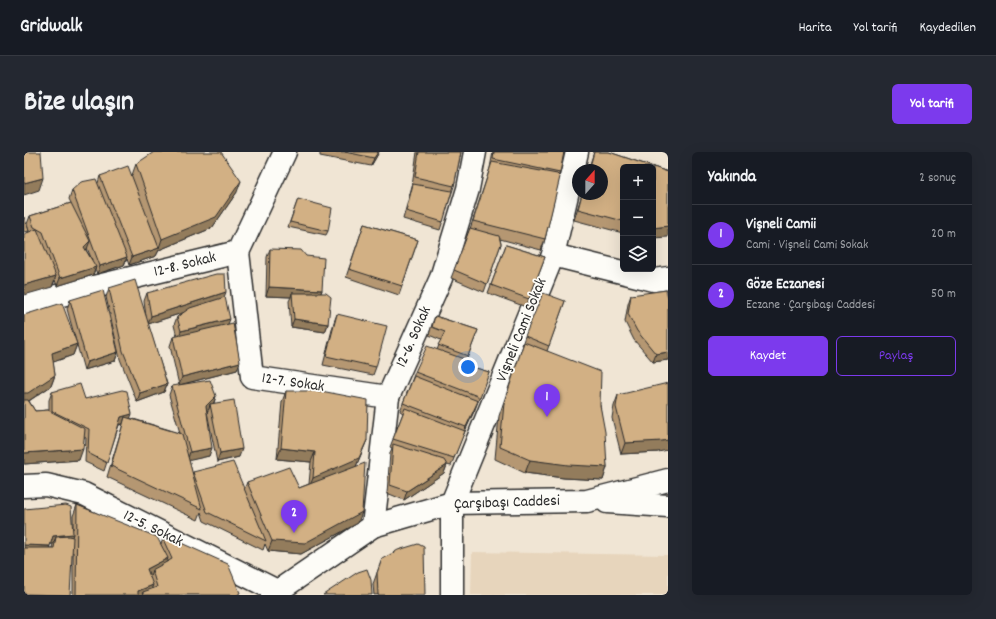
<!DOCTYPE html>
<html lang="tr">
<head>
<meta charset="utf-8">
<style>
  :root { --surface:#171b24; --page:#242831; --text:#f1f3f6; --muted:#9ea1a6; --line:#363941; --accent:#7c3aed }
  body { margin:0; font-family:Dekko,sans-serif; background:var(--page); color:var(--text) }
  .controls { position:absolute; right:12px; top:12px; display:grid; overflow:hidden; border-radius:6px; box-shadow:0 4px 16px #0002 }
  .controls button { width:36px; height:36px; display:grid; place-items:center; padding:0; border:0; border-bottom:1px solid var(--line); background:var(--surface); color:var(--text); font:20px sans-serif }
  .compass { position:absolute; left:548px; top:12px; width:36px; height:36px; border-radius:50%; background:var(--surface); box-shadow:0 4px 16px #0002; rotate:21deg }
  .you { position:absolute; left:444px; top:215px; width:14px; height:14px; margin:-10px; border:3px solid #fff; border-radius:50%; background:#1a73e8; box-shadow:0 0 0 6px #1a73e833 }
  .badge { display:grid; place-items:center; width:26px; height:26px; border-radius:50%; background:var(--accent); color:#fff; font-size:13px; font-weight:700 }
  .pin { position:absolute; translate:-50% -33px; filter:drop-shadow(0 1px 2px #0008) }
  .pin::after { content:''; position:absolute; top:21px; width:14px; height:12px; background:inherit; clip-path:polygon(0 0,100% 0,50% 100%) }
  .list { margin:0; padding:0; list-style:none }
  h2 { display:flex; justify-content:space-between; align-items:center; height:52px; margin:0; padding:0 16px; font-size:17px }
  h2 small { font-size:13px; font-weight:400; color:var(--muted) }
  .list li { display:grid; grid-template-columns:26px 1fr auto; gap:12px; align-items:center; box-sizing:border-box; height:60px; padding:0 16px; border-top:1px solid var(--line) }
  .list b { display:block; font-size:15px; white-space:nowrap }
  .list p { margin:0; font-size:13px; white-space:nowrap; color:var(--muted) }
  .list em { font-size:13px; font-style:normal; color:var(--muted) }
  .actions { display:flex; gap:8px; padding:12px 16px }
  .actions a { flex:1; padding:9px 0; border:1px solid var(--accent); border-radius:6px; text-align:center; font-size:14px; color:var(--accent) }
  .actions .main { background:var(--accent); color:#fff }
  .icon { flex:none; width:22px; height:22px; fill:none; stroke:currentColor; stroke-width:2; stroke-linecap:round; stroke-linejoin:round }
  .map { position:relative; flex:none; width:644px; height:443px; overflow:hidden; border-radius:6px }
  header { display:flex; align-items:center; gap:24px; box-sizing:border-box; height:56px; padding:0 20px; background:var(--surface); border-bottom:1px solid var(--line) }
  header strong { font-size:19px }
  nav { display:flex; gap:22px; margin-inline-start:auto; font-size:14px }
  .intro { display:flex; align-items:center; justify-content:space-between; box-sizing:border-box; height:96px; padding:0 24px }
  h1 { margin:0; font-size:28px }
  .button { padding:10px 18px; border-radius:6px; background:var(--accent); color:#fff; font-size:14px; font-weight:700 }
  main { display:flex; gap:24px; padding:0 24px }
  aside { flex:1; background:var(--surface); border-radius:6px; box-shadow:0 4px 16px #0002 }
  .map>svg:first-child { display:block }
  .built { fill:#e7d5bc }
  .lines { fill:none; stroke-linecap:round; stroke-linejoin:round }
  .street-casing { stroke:#2b2b2b; stroke-width:25 }
  .street { stroke:#fdfcf7; stroke-width:22 }
  .wall { fill:#b59772; stroke:#2b2b2b; fill-rule:evenodd }
  .shaded-wall { fill:#937b5c; stroke:#2b2b2b }
  .building { fill:#d2b084; stroke:#2b2b2b }
  .labels { text-anchor:middle; dominant-baseline:central; stroke-width:3.5; stroke-linejoin:round; paint-order:stroke }
  .street-label { font-size:16px; fill:#2b2b2b; stroke:#fdfcf7 }
</style>
</head>
<body>
<header>
<strong>Gridwalk</strong>
<nav><a>Harita</a><a>Yol tarifi</a><a>Kaydedilen</a></nav>
</header>
<div class="intro"><h1>Bize ulaşın</h1><a class="button">Yol tarifi</a></div>
<main>
<div class="map">
<svg width="644" height="443" viewBox="0 0 644 443">
  <rect width="100%" height="100%" fill="#f0e5d4"/>
  <filter id="ink" filterUnits="userSpaceOnUse"><feTurbulence type="fractalNoise" baseFrequency=".025" numOctaves="2"/><feDisplacementMap in="SourceGraphic" scale="8" xChannelSelector="R" yChannelSelector="G"/><feConvolveMatrix kernelMatrix="1 2 1 2 8 2 1 2 1" color-interpolation-filters="sRGB"/></filter>
  <g filter="url(#ink)">
    <polygon class="built" points="448,400 644,403 644,443 447,443"/>
    <g class="lines">
      <defs>
        <g id="street">
          <polyline points="214,100 228,225 364,245"/>
          <polyline points="529,103 630,128 644,126"/>
          <polyline points="0,152 214,100 261,0"/>
          <polyline points="0,334 22,333 60,342 253,439"/>
          <polyline points="583,350 644,354"/>
          <polyline points="349,374 364,245 417,126 444,37 451,0"/>
          <polyline points="248,443 349,374 428,351 563,349 644,328"/>
          <polyline points="428,443 428,351 529,103 553,0"/>
        </g>
      </defs>
      <use href="#street" class="street-casing"/>
      <use href="#street" class="street"/>
    </g>
    <g class="wall">
      <polygon points="296,0 355,0 347,14 296,4"/>
      <polygon points="393,0 437,0 430,34 416,78 379,67 388,34"/>
      <polygon points="469,0 540,0 521,87 517,98 476,87 477,92 460,140 427,126 446,77 466,16"/>
      <polygon points="570,0 585,0 644,20 629,15 599,15 599,81 550,68 558,42 578,42 578,18 564,18"/>
      <path d="M112,12L213,40L188,76L135,98L132,104L105,113L103,107L100,113L73,122L71,116L69,123L33,134L31,128L28,135L4,80H5L3,72L6,64L47,51L45,47L48,38L74,31L76,24L108,23ZM63,96L68,108L62,98Z"/>
      <polygon points="274,47 304,79 302,83 264,75"/>
      <polygon points="340,72 394,88 375,143 322,125"/>
      <polygon points="482,93 521,105 502,155 464,141"/>
      <polygon points="246,97 298,138 297,141 304,172 301,180 267,175 265,149 267,145 242,144 243,105"/>
      <polygon points="85,136 122,165 120,149 123,141 200,145 204,172 213,218 155,233 146,194 149,185 153,185 150,173 153,165 158,161 124,172 143,232 140,240 113,250 96,207 82,145"/>
      <polygon points="607,143 644,208 629,210 610,188 601,170 604,152"/>
      <polygon points="46,148 94,200 91,209 60,218 43,157"/>
      <polygon points="541,149 523,199 576,253 583,315 579,328 540,326 501,321 471,307 475,264 499,193 498,193 501,184"/>
      <polygon points="313,162 352,215 349,223 299,213 310,170"/>
      <polygon points="0,163 53,192 49,203 29,210 31,223 27,234 5,249 11,259 25,258 25,248 28,240 61,247 106,266 156,281 145,243 148,234 192,244 190,251 215,305 193,310 183,260 185,257 183,258 185,304 165,308 168,321 169,320 220,338 223,330 275,336 285,332 287,310 253,307 258,250 262,239 343,288 332,314 334,371 277,402 244,399 241,392 239,398 180,369 177,360 174,368 83,325 99,272 95,273 80,319 61,310 62,286 60,285 55,308 0,312"/>
      <polygon points="411,164 454,178 441,212 442,213 465,220 451,257 439,283 427,314 423,313 420,321 380,348 363,341 366,301 368,296 366,295 379,261 376,259 391,220 413,198 417,188 405,183 408,172"/>
      <polygon points="594,243 634,300 597,302 588,266 590,254"/>
      <path d="M42,353L49,377V364L53,353L137,392L139,387L215,443H49V400L0,443ZM26,392H29L28,396H25Z"/>
      <polygon points="358,407 401,443 350,443 349,432"/>
    </g>
    <g class="shaded-wall">
      <polygon points="354,0 355,0 354,2 347,14 350,6"/>
      <polygon points="19,26 15,38 0,43 0,31"/>
      <polygon points="217,29 213,40 188,76 135,98 132,104 105,113 108,105 135,96 138,87"/>
      <polygon points="644,74 644,85 629,86 629,76"/>
      <polygon points="66,89 63,97 57,103 60,95"/>
      <polygon points="103,105 100,113 73,122 76,114"/>
      <polygon points="72,115 69,123 33,134 36,126"/>
      <polygon points="32,124 28,135 0,143 0,133"/>
      <polygon points="245,135 298,138 295,146 268,141 267,145 242,144"/>
      <polygon points="202,140 199,148 124,172 127,164"/>
      <polygon points="206,167 203,175 154,187 157,179"/>
      <polygon points="270,167 304,172 301,180 267,175"/>
      <polygon points="53,192 49,203 24,212 28,201"/>
      <polygon points="94,200 91,209 60,218 63,210"/>
      <polygon points="644,200 644,208 629,210 632,202"/>
      <polygon points="216,210 213,218 155,233 158,225"/>
      <polygon points="31,223 27,234 0,252 0,241"/>
      <polygon points="143,232 140,240 113,250 116,241"/>
      <polygon points="192,244 189,253 186,252 185,257 179,262 182,254"/>
      <polygon points="454,249 451,257 439,284 442,275"/>
      <polygon points="108,262 105,270 101,265 99,272 94,273 97,265"/>
      <polygon points="343,288 331,317 285,336 289,326"/>
      <polygon points="644,288 644,298 634,300 597,302 601,291"/>
      <polygon points="188,296 185,304 163,309 166,300"/>
      <polygon points="257,296 291,300 287,310 253,307"/>
      <polygon points="59,297 55,308 0,312 0,301"/>
      <polygon points="218,297 215,305 193,310 196,301"/>
      <polygon points="506,308 583,315 579,328 540,326 501,321"/>
      <polygon points="423,313 420,321 380,348 383,339"/>
      <polygon points="338,360 334,371 277,402 244,399 248,389"/>
      <polygon points="49,382 46,390 32,385 29,392 26,392 29,384"/>
      <polygon points="0,393 26,394 23,402 0,401"/>
      <polygon points="144,406 140,417 128,418 126,424 119,428 123,417"/>
      <polygon points="129,433 125,443 119,440 118,443 112,443 114,439"/>
      <polygon points="0,442 38,443 0,443"/>
    </g>
    <g class="building">
      <polygon points="0,0 17,0 19,26 0,31"/>
      <polygon points="130,0 197,0 217,29 192,65 138,87 112,12"/>
      <polygon points="321,0 354,0 350,6"/>
      <polygon points="395,0 437,0 430,34 391,25"/>
      <polygon points="470,0 540,0 536,21 469,7"/>
      <polygon points="570,0 585,0 644,20 644,74 629,76 629,15 599,15 599,69 554,57 558,42 578,42 578,18 565,18"/>
      <polygon points="468,10 533,22 536,25 521,87 449,69"/>
      <polygon points="104,14 135,96 108,105 76,24"/>
      <polygon points="72,27 103,105 76,114 48,38 57,30"/>
      <polygon points="389,32 428,39 419,70 382,59"/>
      <polygon points="274,47 308,56 304,79 266,70"/>
      <polygon points="47,51 66,89 60,95 72,115 36,126 19,80 10,75 6,64"/>
      <polygon points="0,65 5,79 0,80"/>
      <polygon points="340,72 394,88 378,134 325,117"/>
      <polygon points="446,76 475,84 477,92 463,132 430,118"/>
      <polygon points="13,77 32,124 0,133 0,82"/>
      <polygon points="482,93 521,105 505,147 467,133"/>
      <polygon points="246,97 277,98 282,104 300,106 298,138 245,135"/>
      <polygon points="192,122 201,122 202,140 127,164 123,141"/>
      <polygon points="111,128 143,232 116,241 99,199 85,136"/>
      <polygon points="79,138 94,200 63,210 46,148"/>
      <polygon points="642,138 644,146 644,200 632,202 613,179 604,162 607,143"/>
      <polygon points="268,141 302,141 307,145 304,172 270,167"/>
      <polygon points="519,141 541,149 525,194 501,184"/>
      <polygon points="201,145 206,167 157,179 153,165 166,156"/>
      <polygon points="38,151 53,192 28,201 31,223 4,241 0,241 0,163"/>
      <polygon points="313,162 363,174 352,215 302,204"/>
      <polygon points="411,164 454,178 444,204 414,193 421,180 408,175"/>
      <polygon points="209,171 216,210 158,225 149,185"/>
      <polygon points="500,190 577,220 576,253 581,280 583,315 544,313 506,308 476,295 480,251"/>
      <polygon points="403,194 440,207 442,213 465,220 456,245 391,220"/>
      <polygon points="390,224 454,249 442,275 379,251"/>
      <polygon points="186,228 192,244 182,254 188,296 166,300 148,234"/>
      <polygon points="644,231 644,288 638,289 601,291 592,255 594,243"/>
      <polygon points="56,232 61,247 98,238 103,239 108,262 97,265 83,311 64,301 65,277 28,259 28,240"/>
      <polygon points="262,239 297,239 344,248 343,288 335,306 289,326 291,300 257,296"/>
      <polygon points="0,248 4,248 11,259 24,258 61,277 59,297 0,301"/>
      <polygon points="210,248 218,297 196,301 186,252"/>
      <polygon points="381,256 441,279 430,306 369,287"/>
      <polygon points="101,265 158,282 178,357 87,314"/>
      <polygon points="369,292 420,308 423,313 383,339 366,333"/>
      <polygon points="209,310 242,389 183,360 169,320"/>
      <polygon points="341,311 338,360 281,391 248,389 223,330 265,315 275,336"/>
      <polygon points="42,353 47,355 49,382 29,384 26,394 0,393 0,357"/>
      <polygon points="53,353 133,385 144,406 123,417 129,433 114,439 114,443 52,443"/>
      <polygon points="44,384 49,385 46,443 0,442 0,396 30,396 32,385"/>
      <polygon points="146,386 204,412 216,441 213,443 119,443 119,440 133,435 128,418 148,407 139,387"/>
      <polygon points="394,392 400,395 401,443 354,443 353,421 358,407 374,398"/>
      <polygon points="343,417 347,428 348,443 299,443 334,420"/>
    </g>
  </g>
  <g class="labels">
    <g class="street-label">
      <text transform="translate(161 113) rotate(-14)">12-8. Sokak</text>
      <text transform="translate(498 178) rotate(-68)">Vişneli Cami Sokak</text>
      <text transform="translate(390 185) rotate(-66)">12-6. Sokak</text>
      <text transform="translate(269 231) rotate(8)">12-7. Sokak</text>
      <text transform="translate(483 351) rotate(-2)">Çarşıbaşı Caddesi</text>
      <text transform="translate(129 377) rotate(26)">12-5. Sokak</text>
    </g>
  </g>
</svg>
<div class="controls">
<button>+</button>
<button>−</button>
<button><svg class="icon" aria-label="layers" viewBox="0 0 24 24"><path d="M12 4l9 5-9 5-9-5zM3 14l9 5 9-5"/></svg></button>
</div>
<svg class="compass" viewBox="-18 -18 36 36"><path d="M0-13l5 13h-10z" fill="#e53935"/><path d="M0 13l5-13h-10z" fill="#9ea1a6"/></svg>
<div class="you"></div>
<div class="pin badge" style="left:523px;top:265px">1</div>
<div class="pin badge" style="left:270px;top:381px">2</div>
</div>
<aside>
<h2>Yakında<small>2 sonuç</small></h2>
<ul class="list">
<li><span class="badge">1</span><div><b>Vişneli Camii</b><p>Cami · Vişneli Cami Sokak</p></div><em>20 m</em></li>
<li><span class="badge">2</span><div><b>Göze Eczanesi</b><p>Eczane · Çarşıbaşı Caddesi</p></div><em>50 m</em></li>
</ul>
<div class="actions"><a class="main">Kaydet</a><a>Paylaş</a></div>
</aside>
</main>
</body>
</html>
